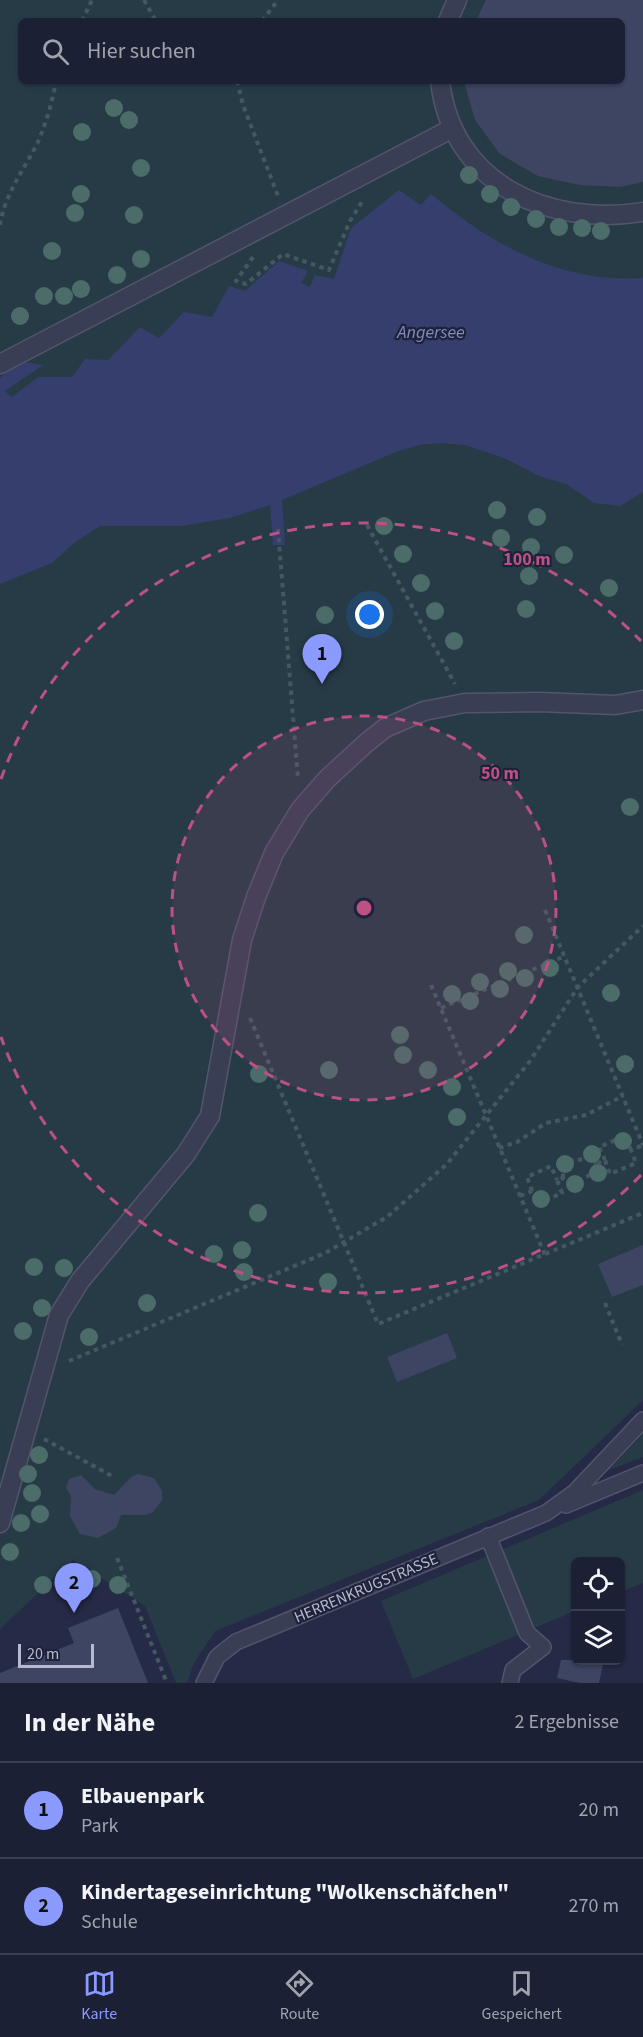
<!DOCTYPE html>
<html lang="de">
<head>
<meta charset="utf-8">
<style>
  :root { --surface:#1c2034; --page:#25283c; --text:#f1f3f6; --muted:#a0a3ac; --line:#3a3e4f; --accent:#8b9aff }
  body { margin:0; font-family:"Source Sans 3",sans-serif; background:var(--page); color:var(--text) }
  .controls { position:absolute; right:18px; bottom:18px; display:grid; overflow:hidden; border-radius:9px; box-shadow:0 2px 4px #0004 }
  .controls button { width:54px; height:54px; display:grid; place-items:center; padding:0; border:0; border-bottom:2px solid var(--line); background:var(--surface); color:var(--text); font:30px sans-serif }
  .scale { position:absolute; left:18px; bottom:15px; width:76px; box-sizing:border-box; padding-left:6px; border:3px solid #b7bace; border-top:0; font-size:16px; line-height:21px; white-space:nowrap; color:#b7bace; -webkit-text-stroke:4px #1e223b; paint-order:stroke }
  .you { position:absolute; left:370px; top:615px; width:21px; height:21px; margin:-15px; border:4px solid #fff; border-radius:50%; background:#1a73e8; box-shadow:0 0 0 9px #1a73e833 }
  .badge { display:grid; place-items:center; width:39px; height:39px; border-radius:50%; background:var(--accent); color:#111; font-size:20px; font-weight:700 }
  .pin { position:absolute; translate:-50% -50px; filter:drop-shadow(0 2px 3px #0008) }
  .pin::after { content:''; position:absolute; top:32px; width:21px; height:18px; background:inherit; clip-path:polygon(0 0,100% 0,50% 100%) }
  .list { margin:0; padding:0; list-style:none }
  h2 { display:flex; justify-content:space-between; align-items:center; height:78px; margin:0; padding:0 24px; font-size:26px }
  h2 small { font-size:20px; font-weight:400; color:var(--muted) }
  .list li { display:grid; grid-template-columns:39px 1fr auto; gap:18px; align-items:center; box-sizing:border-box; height:96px; padding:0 24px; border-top:2px solid var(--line) }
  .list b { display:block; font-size:22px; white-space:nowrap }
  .list p { margin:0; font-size:20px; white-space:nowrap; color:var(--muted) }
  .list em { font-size:20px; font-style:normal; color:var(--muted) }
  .icon { flex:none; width:33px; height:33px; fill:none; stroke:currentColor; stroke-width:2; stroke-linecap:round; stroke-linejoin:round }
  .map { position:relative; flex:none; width:643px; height:1683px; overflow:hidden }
  .search { position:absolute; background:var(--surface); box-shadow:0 2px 4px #0004; left:18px; right:18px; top:18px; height:66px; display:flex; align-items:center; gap:15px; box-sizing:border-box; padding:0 21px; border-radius:9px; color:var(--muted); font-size:22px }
  .sheet { height:270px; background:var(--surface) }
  nav { display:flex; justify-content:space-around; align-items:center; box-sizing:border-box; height:84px; border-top:2px solid var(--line); background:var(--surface); font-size:16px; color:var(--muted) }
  nav a { display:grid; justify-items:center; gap:3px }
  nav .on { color:var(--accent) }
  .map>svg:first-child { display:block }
  .green { fill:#273b47; fill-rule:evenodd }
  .water { fill:#353e6c }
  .building { fill:#3e4563 }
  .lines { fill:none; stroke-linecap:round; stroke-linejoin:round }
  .lane-casing { stroke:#52556c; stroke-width:18 }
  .street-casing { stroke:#52556c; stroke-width:21 }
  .path { stroke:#455862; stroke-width:4; stroke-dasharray:4.5 4.5; stroke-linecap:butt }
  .lane { stroke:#393e55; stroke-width:15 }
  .street { stroke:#393e55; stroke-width:18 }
  .tree { fill:#4c6c69 }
  .ring { fill:none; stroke:#be5183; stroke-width:3; stroke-dasharray:10 8 }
  .labels { text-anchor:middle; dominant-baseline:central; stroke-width:4.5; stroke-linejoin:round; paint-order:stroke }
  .street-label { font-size:16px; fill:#b7bace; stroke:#1e223b }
  .water-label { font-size:18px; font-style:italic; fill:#838dbc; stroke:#1e223b }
  .centre { fill:#be5183; stroke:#1e223b; stroke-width:3 }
  .ring-label { font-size:18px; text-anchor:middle; font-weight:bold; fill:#be5183; stroke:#1e223b; stroke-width:4.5; stroke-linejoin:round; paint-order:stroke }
</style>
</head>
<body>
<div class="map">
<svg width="643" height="1683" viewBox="0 0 643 1683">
  <rect width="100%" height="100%" fill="#252a46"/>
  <g class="green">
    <path d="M0,0H643V1400L539,1500L215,1631L194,1663L187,1683H176L145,1606L73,1560L0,1629ZM21,21H622V81H21Z"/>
    <polygon points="643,1434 643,1457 609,1470"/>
    <polygon points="643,1490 643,1583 621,1592 620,1562 576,1562 575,1611 413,1679 381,1601"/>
  </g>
  <path class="water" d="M399,190L421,205L431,194C490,244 562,284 643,278V492L620,506L594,503L566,484L539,476L504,458L465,445L442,443L419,445L396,452L282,500L285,545H273L270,505L230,518L182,526H100L74,543L52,563L0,584V378L18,361L43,365L5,391L12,397L38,377H72L85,359L108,360L140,327L159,338L184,312L212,317L229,286L245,291L279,261L308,271L301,283L310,287L315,275L334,279L351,228Z"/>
  <g class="building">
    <polygon points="486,0 643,0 643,182 620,187 580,185 538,176 500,154 475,120 464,81 622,81 622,21 476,21"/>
    <polygon points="643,1245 643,1285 612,1297 598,1264"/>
    <polygon points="447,1333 457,1358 397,1382 387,1357"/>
    <polygon points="138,1474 154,1478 162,1491 162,1500 153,1512 146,1515 121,1515 116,1528 98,1538 80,1534 70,1516 71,1496 66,1488 69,1479 81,1475 95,1489 114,1495 131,1477"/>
    <polygon points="118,1608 148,1683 0,1683 0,1673 74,1643 68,1628"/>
    <polygon points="561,1660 604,1660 599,1683 580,1683 557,1678"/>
  </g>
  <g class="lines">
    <defs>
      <g id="lane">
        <polyline points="566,1505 643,1473"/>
        <polyline points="488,1536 527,1633 543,1647 513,1670 510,1683"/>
        <polyline points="204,1683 217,1657 236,1642 546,1513 575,1492 643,1420"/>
      </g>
      <g id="street">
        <polyline points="448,21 457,0"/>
        <path d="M440,81C452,184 548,227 643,212"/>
        <polyline points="0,364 451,129"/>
        <polyline points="0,1523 59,1315 80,1281 186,1154 210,1116 242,940 256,897 274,853 300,810 327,779 365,744 385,728 424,711 465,703 540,702 615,705 643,700"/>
      </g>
    </defs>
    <use href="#lane" class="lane-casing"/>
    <use href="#street" class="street-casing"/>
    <g class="path">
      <polyline points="144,0 156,21"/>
      <polyline points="82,21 92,0"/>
      <polyline points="262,21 278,0"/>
      <polyline points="216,81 226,81"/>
      <polyline points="237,81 243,105 278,196"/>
      <path d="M0,225C5,194 23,171 37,144C46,124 52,103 56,81"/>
      <polyline points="253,257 236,281 246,284 283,254 329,270 350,221 363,200"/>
      <polyline points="367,525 455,684"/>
      <polyline points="278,529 298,779"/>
      <polyline points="545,910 643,1145"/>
      <polyline points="431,985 545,1255"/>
      <polyline points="441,1008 565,956"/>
      <polyline points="250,1018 378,1324 643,1213"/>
      <polyline points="499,1148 517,1142 546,1123 586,1115 623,1096"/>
      <polyline points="605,1160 599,1147 625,1136 631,1150"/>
      <polyline points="563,1178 563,1170 573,1160 590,1159 596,1164"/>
      <polyline points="532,1191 527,1177 551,1166 557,1180"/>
      <path d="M520,1196L532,1191L537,1204L562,1193L557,1180L563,1178L568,1181C581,1180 592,1178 596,1164L605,1160L610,1174L636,1163L631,1150L643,1145"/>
      <polyline points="605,1303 622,1345"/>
      <polyline points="69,1361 325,1253 387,1217 447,1164 530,1061 578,987 643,926"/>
      <polyline points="44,1439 112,1476"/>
      <polyline points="117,1558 167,1683"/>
    </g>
    <use href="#lane" class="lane"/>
    <use href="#street" class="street"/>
  </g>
  <g class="tree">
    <circle cx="114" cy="108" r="9"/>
    <circle cx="129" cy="120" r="9"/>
    <circle cx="82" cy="132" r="9"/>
    <circle cx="141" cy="168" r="9"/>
    <circle cx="469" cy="175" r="9"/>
    <circle cx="81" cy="194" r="9"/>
    <circle cx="490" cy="194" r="9"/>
    <circle cx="511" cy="207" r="9"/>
    <circle cx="75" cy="213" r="9"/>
    <circle cx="134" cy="215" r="9"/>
    <circle cx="536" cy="219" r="9"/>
    <circle cx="559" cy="227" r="9"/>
    <circle cx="582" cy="228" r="9"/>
    <circle cx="601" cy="231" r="9"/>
    <circle cx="52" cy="251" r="9"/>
    <circle cx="141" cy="259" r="9"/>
    <circle cx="117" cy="275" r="9"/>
    <circle cx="81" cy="289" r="9"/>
    <circle cx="44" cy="296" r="9"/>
    <circle cx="64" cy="296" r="9"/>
    <circle cx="20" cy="316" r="9"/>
    <circle cx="497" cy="510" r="9"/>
    <circle cx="537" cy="517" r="9"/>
    <circle cx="384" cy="526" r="9"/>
    <circle cx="501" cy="538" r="9"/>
    <circle cx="531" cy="547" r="9"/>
    <circle cx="403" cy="554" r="9"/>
    <circle cx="564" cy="555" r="9"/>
    <circle cx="529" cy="576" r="9"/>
    <circle cx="421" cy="583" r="9"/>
    <circle cx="609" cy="588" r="9"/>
    <circle cx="526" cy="609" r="9"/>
    <circle cx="435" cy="611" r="9"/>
    <circle cx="325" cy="615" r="9"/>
    <circle cx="454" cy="641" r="9"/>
    <circle cx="630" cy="807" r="9"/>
    <circle cx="524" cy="935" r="9"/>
    <circle cx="550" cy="968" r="9"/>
    <circle cx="508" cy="971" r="9"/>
    <circle cx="525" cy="978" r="9"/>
    <circle cx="480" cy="982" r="9"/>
    <circle cx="500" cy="989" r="9"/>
    <circle cx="611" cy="993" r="9"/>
    <circle cx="452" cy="994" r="9"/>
    <circle cx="470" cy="1001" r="9"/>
    <circle cx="400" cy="1035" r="9"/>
    <circle cx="403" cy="1055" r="9"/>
    <circle cx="625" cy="1064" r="9"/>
    <circle cx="329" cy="1070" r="9"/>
    <circle cx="428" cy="1070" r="9"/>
    <circle cx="259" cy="1074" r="9"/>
    <circle cx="452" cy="1087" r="9"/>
    <circle cx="457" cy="1117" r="9"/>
    <circle cx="623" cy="1141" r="9"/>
    <circle cx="592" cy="1154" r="9"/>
    <circle cx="565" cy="1164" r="9"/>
    <circle cx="598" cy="1173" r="9"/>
    <circle cx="575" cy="1184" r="9"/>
    <circle cx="541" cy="1199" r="9"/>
    <circle cx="258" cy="1213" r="9"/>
    <circle cx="242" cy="1250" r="9"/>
    <circle cx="214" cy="1254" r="9"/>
    <circle cx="34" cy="1267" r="9"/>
    <circle cx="64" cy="1268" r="9"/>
    <circle cx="244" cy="1272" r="9"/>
    <circle cx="328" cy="1282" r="9"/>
    <circle cx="147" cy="1303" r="9"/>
    <circle cx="42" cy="1308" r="9"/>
    <circle cx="23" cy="1331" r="9"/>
    <circle cx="89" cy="1337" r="9"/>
    <circle cx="39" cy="1455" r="9"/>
    <circle cx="28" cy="1474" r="9"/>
    <circle cx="32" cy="1493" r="9"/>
    <circle cx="40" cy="1514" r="9"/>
    <circle cx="21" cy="1523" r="9"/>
    <circle cx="10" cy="1552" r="9"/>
    <circle cx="92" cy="1579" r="9"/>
    <circle cx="43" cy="1585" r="9"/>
    <circle cx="118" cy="1585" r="9"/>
  </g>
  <circle cx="364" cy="908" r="192" fill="#be5183" fill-opacity=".12"/>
  <g class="ring">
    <circle cx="364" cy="908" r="192"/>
    <path d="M641 1175A385 385 0 0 1 1 1037M1 779A385 385 0 0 1 641 641"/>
  </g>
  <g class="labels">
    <g class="street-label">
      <text transform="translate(366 1588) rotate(-23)">HERRENKRUGSTRASSE</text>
    </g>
    <g class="water-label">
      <text x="431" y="332">Angersee</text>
    </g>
  </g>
  <circle cx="364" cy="908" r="9" class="centre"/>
  <g class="ring-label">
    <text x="527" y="565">100 m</text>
    <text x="500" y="779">50 m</text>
  </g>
</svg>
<div class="controls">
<button><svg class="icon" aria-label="locate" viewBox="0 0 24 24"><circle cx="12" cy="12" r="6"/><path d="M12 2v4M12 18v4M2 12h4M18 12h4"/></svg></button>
<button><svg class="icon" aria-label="layers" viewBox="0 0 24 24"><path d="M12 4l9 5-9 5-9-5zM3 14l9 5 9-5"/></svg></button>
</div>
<div class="scale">20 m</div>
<div class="you"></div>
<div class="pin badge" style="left:322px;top:684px">1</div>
<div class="pin badge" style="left:74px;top:1613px">2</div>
<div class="search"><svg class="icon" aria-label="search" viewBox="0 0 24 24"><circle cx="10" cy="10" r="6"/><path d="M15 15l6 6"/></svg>Hier suchen</div>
</div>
<section class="sheet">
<h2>In der Nähe<small>2 Ergebnisse</small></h2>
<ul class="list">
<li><span class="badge">1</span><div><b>Elbauenpark</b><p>Park</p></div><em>20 m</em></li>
<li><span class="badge">2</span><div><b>Kindertageseinrichtung &quot;Wolkenschäfchen&quot;</b><p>Schule</p></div><em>270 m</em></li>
</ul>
</section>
<nav>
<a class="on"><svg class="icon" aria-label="map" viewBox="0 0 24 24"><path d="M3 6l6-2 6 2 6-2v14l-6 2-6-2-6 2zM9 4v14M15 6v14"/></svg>Karte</a>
<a><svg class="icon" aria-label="directions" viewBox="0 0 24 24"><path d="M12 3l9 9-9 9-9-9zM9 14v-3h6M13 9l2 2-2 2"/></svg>Route</a>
<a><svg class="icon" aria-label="saved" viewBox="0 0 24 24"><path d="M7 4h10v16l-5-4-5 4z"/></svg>Gespeichert</a>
</nav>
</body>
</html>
